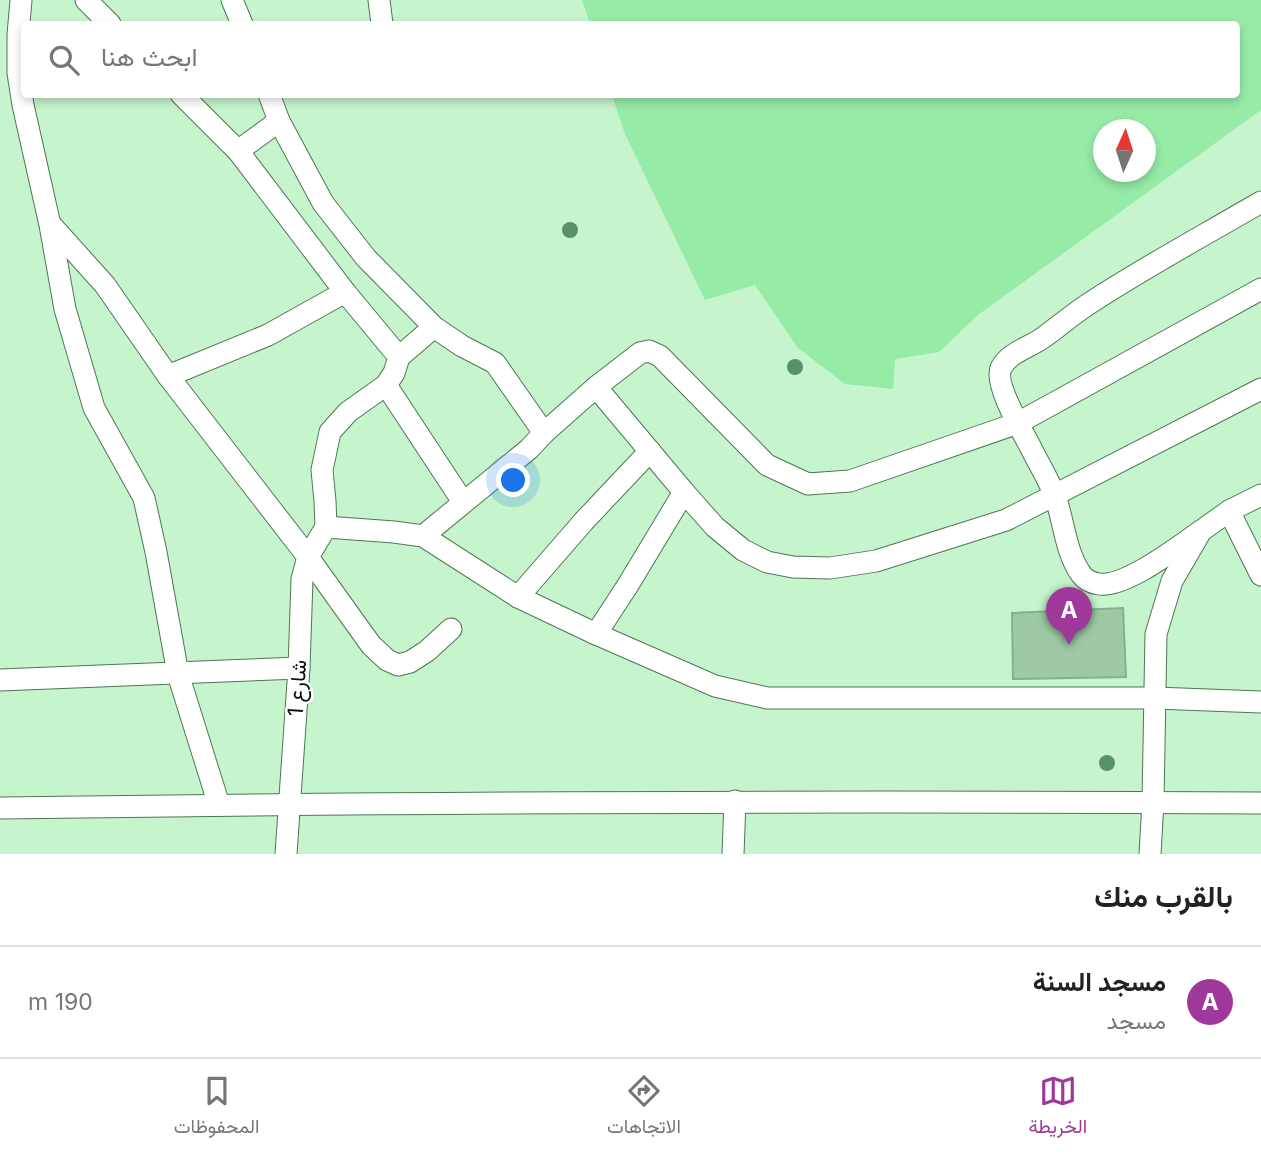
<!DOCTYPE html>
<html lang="ar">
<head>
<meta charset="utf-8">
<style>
  :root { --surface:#fff; --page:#f2f2f2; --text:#222; --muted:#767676; --line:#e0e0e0; --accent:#9f389b }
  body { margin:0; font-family:Inter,Vazirmatn,sans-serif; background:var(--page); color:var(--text); direction:rtl }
  .compass { position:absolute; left:1093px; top:119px; width:63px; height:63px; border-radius:50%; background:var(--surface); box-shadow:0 4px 10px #0003; rotate:3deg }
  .you { position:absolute; left:514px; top:481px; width:24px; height:24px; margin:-18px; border:5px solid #fff; border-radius:50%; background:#1a73e8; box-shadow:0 0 0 10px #1a73e833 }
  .badge { display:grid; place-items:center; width:46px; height:46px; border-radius:50%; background:var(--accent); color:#fff; font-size:23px; font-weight:700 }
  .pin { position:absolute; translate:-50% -58px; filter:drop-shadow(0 2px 4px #0008) }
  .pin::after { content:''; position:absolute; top:37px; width:24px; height:21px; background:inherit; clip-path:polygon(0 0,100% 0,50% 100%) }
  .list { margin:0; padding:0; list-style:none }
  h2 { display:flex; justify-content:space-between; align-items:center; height:91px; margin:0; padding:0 28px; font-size:30px }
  h2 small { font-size:23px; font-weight:400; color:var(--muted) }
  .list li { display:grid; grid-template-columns:46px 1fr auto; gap:21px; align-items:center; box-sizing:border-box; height:112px; padding:0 28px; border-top:2px solid var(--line) }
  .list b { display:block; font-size:26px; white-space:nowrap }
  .list p { margin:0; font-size:23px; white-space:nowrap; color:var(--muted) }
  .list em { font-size:23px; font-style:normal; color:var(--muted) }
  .icon { flex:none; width:38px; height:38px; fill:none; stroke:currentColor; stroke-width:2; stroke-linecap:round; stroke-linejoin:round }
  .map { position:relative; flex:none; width:1261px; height:854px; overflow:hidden; direction:ltr }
  .search { position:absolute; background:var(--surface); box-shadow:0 4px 10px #0003; left:21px; right:21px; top:21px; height:77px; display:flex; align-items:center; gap:18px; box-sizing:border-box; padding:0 24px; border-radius:7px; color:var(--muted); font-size:26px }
  .sheet { height:203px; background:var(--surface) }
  nav { display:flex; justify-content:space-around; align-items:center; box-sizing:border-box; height:98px; border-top:2px solid var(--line); background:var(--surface); font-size:19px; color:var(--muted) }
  nav a { display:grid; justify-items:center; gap:4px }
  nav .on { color:var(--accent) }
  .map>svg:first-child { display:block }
  .green { fill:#96eba6; fill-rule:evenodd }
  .building { fill:#9dcaa5; stroke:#84b08c; stroke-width:2 }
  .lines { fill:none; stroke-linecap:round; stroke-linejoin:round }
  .street-casing { stroke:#4d7755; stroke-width:23 }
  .street { stroke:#fff; stroke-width:21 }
  .tree { fill:#599269 }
  .labels { text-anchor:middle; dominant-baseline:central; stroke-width:5; stroke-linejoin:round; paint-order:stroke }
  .street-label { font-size:21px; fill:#041307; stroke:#fff }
</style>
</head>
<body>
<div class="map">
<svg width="1261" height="854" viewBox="0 0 1261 854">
  <rect width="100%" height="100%" fill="#c6f4cd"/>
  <path class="green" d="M582,0H1261V110L978,315L939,352L895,359L893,389L845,384L798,348L755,285L705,300L625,134L612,95L1236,94V24H590ZM1104,130H1146V172H1104Z"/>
  <polygon class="building" points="1123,608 1126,677 1013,679 1012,613"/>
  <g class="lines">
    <defs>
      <g id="street">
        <polyline points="21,0 18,35 18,73 23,105 50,225 65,309 94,408 144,498 156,552 178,674 219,805"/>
        <polyline points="86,0 110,24"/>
        <polyline points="232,0 242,24"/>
        <polyline points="379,0 382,24"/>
        <polyline points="181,94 238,151 345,292 399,357 394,373 386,385 348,412 330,432 322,470 325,501 326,527"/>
        <polyline points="269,94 279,121 323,203 366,258 434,327"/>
        <polyline points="238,151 279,121"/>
        <polyline points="51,225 105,285 168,376 308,557 371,645 387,660 398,665 410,662 427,651 451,629"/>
        <polyline points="399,357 434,327 462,346 495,363 544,433 529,449 423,536"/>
        <polyline points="168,376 268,335 345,292"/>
        <polyline points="386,385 463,502"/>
        <polyline points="596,387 684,492 715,527 743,550 767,562 793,567 830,568 876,561 1006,520 1261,389"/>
        <polyline points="544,433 596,387 640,353 649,351 660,356 767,465 808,484 850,481 1018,423 1261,289"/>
        <polyline points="1229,511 1261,575"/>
        <polyline points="326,527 394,532 423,536 518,597 596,634 715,686 767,698 1155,698 1261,702"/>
        <path d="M1201,531C1179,546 1125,588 1099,584C1092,583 1085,580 1081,574C1066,553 1064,523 1056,499C1050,481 1038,463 1030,446C1022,431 994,384 1001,368C1009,352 1031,347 1044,337C1058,327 1072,315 1087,305C1143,268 1203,236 1261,202"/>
        <polyline points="518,597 584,521 650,451"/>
        <polyline points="596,634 628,585 684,492"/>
        <polyline points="0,680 299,668"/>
        <path d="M0,808C420,802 841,801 1261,803"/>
        <polyline points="286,854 299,668 302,579 308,557 326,527"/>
        <polyline points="733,854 735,801"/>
        <polyline points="1150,854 1153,802 1156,634 1172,581 1201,531 1229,511 1261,495"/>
      </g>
    </defs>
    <use href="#street" class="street-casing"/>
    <use href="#street" class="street"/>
  </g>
  <g class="tree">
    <circle cx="570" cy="230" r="8"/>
    <circle cx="795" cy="367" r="8"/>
    <circle cx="1107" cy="763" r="8"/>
  </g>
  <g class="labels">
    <g class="street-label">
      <text transform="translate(297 688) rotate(-86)">شارع 1</text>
    </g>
  </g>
</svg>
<svg class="compass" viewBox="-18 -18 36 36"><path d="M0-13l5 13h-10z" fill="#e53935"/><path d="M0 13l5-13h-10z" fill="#767676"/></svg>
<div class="you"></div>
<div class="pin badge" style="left:1069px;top:645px">A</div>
<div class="search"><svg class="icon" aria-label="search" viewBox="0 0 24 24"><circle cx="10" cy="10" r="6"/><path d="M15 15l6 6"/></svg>ابحث هنا</div>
</div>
<section class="sheet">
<h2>بالقرب منك<small></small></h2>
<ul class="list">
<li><span class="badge">A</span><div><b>مسجد السنة</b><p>مسجد</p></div><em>190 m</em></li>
</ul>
</section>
<nav>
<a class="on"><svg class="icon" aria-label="map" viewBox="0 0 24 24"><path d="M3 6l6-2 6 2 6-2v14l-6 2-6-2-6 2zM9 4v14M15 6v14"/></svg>الخريطة</a>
<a><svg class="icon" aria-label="directions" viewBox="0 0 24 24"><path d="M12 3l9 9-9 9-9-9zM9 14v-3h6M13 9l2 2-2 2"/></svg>الاتجاهات</a>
<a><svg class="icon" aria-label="saved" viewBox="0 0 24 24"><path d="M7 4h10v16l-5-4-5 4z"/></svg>المحفوظات</a>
</nav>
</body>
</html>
